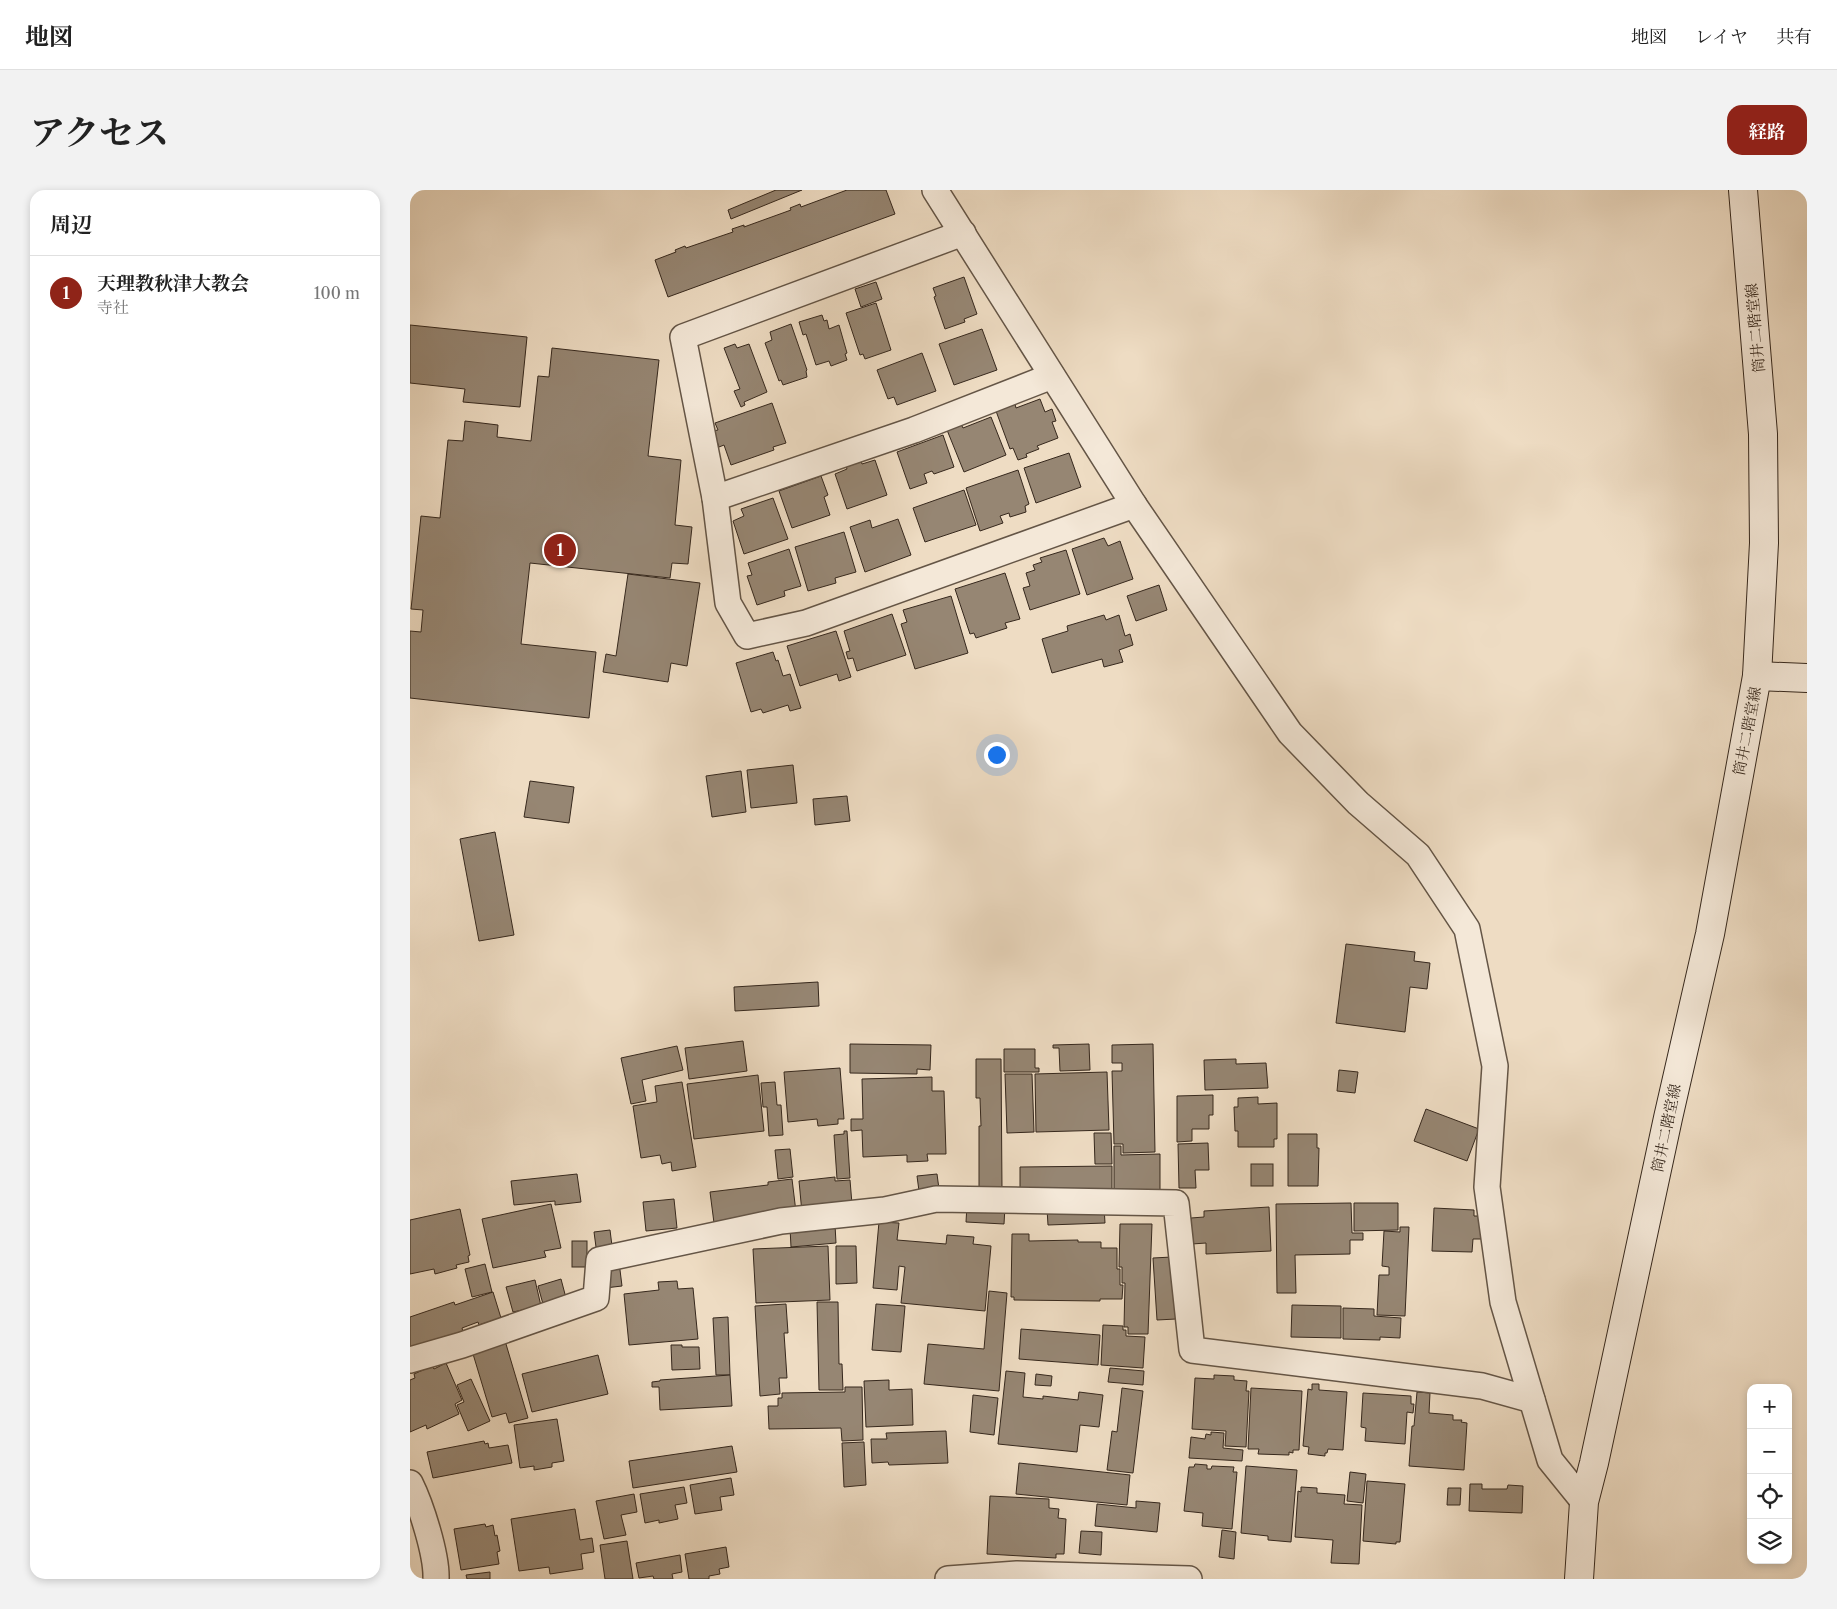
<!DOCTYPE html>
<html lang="ja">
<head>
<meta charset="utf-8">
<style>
  :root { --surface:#fff; --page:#f2f2f2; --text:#222; --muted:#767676; --line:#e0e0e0; --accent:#8f2418 }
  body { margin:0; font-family:"Libre Caslon Text","Noto Serif JP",serif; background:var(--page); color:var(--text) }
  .controls { position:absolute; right:15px; bottom:15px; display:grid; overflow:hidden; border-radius:10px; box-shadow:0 2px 8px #0003 }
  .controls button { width:45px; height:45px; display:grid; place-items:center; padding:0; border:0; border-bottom:1px solid var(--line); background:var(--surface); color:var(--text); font:25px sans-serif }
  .you { position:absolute; left:586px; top:564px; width:18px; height:18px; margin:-12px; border:4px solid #fff; border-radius:50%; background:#1a73e8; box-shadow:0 0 0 8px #1a73e833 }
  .badge { display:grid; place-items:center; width:32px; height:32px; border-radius:50%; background:var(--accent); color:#fff; font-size:16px; font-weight:700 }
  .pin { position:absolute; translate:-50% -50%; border:2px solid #fff; box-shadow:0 1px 5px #0006 }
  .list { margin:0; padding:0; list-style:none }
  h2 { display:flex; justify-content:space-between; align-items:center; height:65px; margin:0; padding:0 20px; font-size:21px }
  h2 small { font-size:16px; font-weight:400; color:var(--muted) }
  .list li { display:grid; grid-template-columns:32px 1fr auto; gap:15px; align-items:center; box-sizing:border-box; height:75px; padding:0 20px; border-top:1px solid var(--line) }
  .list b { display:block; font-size:19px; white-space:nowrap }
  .list p { margin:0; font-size:16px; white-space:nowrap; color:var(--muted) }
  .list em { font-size:16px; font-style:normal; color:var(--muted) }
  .icon { flex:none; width:28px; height:28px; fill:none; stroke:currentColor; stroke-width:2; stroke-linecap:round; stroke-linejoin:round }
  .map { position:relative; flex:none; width:1397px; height:1389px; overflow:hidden; border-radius:15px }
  header { display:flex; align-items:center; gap:30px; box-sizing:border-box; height:70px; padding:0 25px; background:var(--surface); border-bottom:1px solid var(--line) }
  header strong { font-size:24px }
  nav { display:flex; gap:28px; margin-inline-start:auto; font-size:18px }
  .intro { display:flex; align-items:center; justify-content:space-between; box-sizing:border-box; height:120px; padding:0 30px }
  h1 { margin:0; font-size:35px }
  .button { padding:12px 22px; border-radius:15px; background:var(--accent); color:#fff; font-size:18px; font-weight:700 }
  main { display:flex; gap:30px; padding:0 30px }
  aside { flex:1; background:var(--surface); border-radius:15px; box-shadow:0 2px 8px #0003 }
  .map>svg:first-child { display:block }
  .building { fill:#968673; stroke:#36281d }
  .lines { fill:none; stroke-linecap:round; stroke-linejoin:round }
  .street-casing { stroke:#645546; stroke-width:28 }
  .secondary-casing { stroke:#36281d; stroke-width:30 }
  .street { stroke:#f4e8d8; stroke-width:25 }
  .secondary { stroke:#f4e8d8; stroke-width:28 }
  .labels { text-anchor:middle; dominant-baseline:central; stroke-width:4; stroke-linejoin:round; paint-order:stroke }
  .street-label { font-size:15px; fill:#36281d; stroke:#f4e8d8 }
</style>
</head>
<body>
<header>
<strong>地図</strong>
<nav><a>地図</a><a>レイヤ</a><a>共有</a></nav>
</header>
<div class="intro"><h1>アクセス</h1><a class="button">経路</a></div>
<main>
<aside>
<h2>周辺<small></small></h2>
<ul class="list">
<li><span class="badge">1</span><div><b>天理教秋津大教会</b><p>寺社</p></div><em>100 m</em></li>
</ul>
</aside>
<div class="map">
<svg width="1397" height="1389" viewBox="0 0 1397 1389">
  <rect width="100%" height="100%" fill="#eedcc3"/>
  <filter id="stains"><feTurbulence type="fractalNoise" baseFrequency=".004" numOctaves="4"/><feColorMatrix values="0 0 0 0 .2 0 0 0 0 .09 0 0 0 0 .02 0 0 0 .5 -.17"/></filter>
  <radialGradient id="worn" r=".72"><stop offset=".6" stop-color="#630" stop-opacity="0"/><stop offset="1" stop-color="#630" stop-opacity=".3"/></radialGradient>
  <g class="building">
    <polygon points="366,0 392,0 321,29 318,20"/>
    <polygon points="437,0 476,0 485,24 258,107 245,70 266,62 265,60 275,56 276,58 323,42 322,39 334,35 334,37 381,20 380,18 390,14 391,17"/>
    <polygon points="554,87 567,124 554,129 555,132 535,139 524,107 526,106 523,98"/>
    <polygon points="466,92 472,109 451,117 445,99"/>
    <polygon points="466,113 481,160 455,169 453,164 450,165 436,123"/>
    <polygon points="412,125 414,131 417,130 419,139 429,135 437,163 435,164 437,170 421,176 419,171 406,175 396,144 393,145 389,132"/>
    <polygon points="381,134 397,180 396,181 397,187 373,195 371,190 369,191 355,153 362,150 360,142"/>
    <polygon points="0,135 117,147 110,217 53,212 55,199 0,193"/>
    <polygon points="572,139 587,180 544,195 529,154"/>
    <polygon points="325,154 327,158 339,154 357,202 334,212 335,215 331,217 324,201 330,199 314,158"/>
    <polygon points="142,158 249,170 238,266 271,270 265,335 282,337 278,374 262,373 260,388 120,373 111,454 186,462 179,528 0,508 0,441 11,442 13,420 1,419 11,326 30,328 38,250 53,251 55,231 88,235 87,247 121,251 128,186 139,187"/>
    <polygon points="512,163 526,201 487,215 484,207 478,209 467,180"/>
    <polygon points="630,209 635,222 642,219 646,231 642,232 648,248 627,256 629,259 616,264 617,267 608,270 603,258 600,259 586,221 605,214 606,218"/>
    <polygon points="362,213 376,253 363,257 364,260 321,275 314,255 309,257 303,241 308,240 305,233"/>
    <polygon points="581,227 596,265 554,282 537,240 551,234 553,238"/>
    <polygon points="533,245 544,277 524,284 522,281 514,284 517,293 500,299 487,262"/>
    <polygon points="659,263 671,297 626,313 614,278"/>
    <polygon points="465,270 477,305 437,319 425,284 437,279 436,276 451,271 452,274"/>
    <polygon points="608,280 619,314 615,316 616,322 600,327 599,323 590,326 593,333 570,341 556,298"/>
    <polygon points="411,286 418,305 414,307 420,325 382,338 369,301"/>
    <polygon points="554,300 566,335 515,352 503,318"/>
    <polygon points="363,308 378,349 334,364 323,331 334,326 331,319"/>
    <polygon points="488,329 501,365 455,382 440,337 460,330 462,338"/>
    <polygon points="434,342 446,382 425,388 426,393 398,401 385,357"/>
    <polygon points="694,348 698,356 710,351 723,389 677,405 662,359"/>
    <polygon points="379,359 391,396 374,401 375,406 347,415 337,386 342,385 338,373"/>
    <polygon points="656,360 670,404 620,420 613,398 620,396 616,383 625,380 623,375 632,372 630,368"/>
    <polygon points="595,383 610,429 595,433 597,438 566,448 564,443 560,444 545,399"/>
    <polygon points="218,384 290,393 277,476 261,473 258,492 193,482 196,464 206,466"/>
    <polygon points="749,395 757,420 726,431 717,406"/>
    <polygon points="541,406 558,463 505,479 491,434 497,432 493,420"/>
    <polygon points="482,424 496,465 447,481 443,468 438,469 436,462 440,461 434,441"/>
    <polygon points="694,425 696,430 709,425 715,446 720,444 723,455 709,460 713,472 694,477 692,469 642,483 632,449 658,441 657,436"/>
    <polygon points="426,441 441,487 429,491 427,484 390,496 377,456"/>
    <polygon points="363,462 366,471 368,470 373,486 380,484 391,518 380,521 378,515 353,523 351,519 341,522 326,473"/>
    <polygon points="383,575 387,613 341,618 337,580"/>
    <polygon points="331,581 336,622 302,627 296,586"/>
    <polygon points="120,591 164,597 159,633 114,627"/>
    <polygon points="437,606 440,631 405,635 403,609"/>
    <polygon points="85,642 104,745 69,751 50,649"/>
    <polygon points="936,754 1005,762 1004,771 1020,773 1017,799 1000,797 995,842 926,833"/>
    <polygon points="408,792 409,816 325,821 324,797"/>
    <polygon points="333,851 337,881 279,889 275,858"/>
    <polygon points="440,854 521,855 520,880 507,879 507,884 440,883"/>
    <polygon points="679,854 680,880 650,881 649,858 643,858 643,855"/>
    <polygon points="743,854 745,962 713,963 713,954 704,954 702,881 712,881 712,873 702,873 702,855"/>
    <polygon points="267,856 273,880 232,890 236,911 221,914 211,868"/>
    <polygon points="594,859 625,859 625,878 629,878 629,882 594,882"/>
    <polygon points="566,869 591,869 592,1000 569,1000 569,936 571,936 570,908 566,908"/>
    <polygon points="826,869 826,874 856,873 858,898 795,900 794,870"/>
    <polygon points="430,878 434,929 428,929 428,934 408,936 407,929 378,932 374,882"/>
    <polygon points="929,880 948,882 945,903 927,901"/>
    <polygon points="697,882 699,940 626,942 625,884"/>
    <polygon points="595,884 622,884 624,942 597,943"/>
    <polygon points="348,885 354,941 284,949 277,894"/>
    <polygon points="522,887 522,901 534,901 536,964 517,964 518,971 497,972 497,965 453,967 452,940 441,941 441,929 453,929 452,889"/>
    <polygon points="272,892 286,977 262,981 261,972 252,974 250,965 231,968 223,916 247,912 245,896"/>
    <polygon points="365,892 367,915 371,915 373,945 359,946 357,917 353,917 351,893"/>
    <polygon points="803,905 803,925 799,925 799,939 782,939 782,951 767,952 767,906"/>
    <polygon points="848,907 848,914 867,913 867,949 864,949 864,957 828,957 828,941 825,941 824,917 828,917 828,908"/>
    <polygon points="1016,919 1069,939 1057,971 1004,951"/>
    <polygon points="434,941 437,941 440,988 427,989 424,945 434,944"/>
    <polygon points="684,943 701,943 702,974 685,974"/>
    <polygon points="878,944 907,944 907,958 909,958 908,996 878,996"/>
    <polygon points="798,953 799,980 785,980 786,998 769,998 768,954"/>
    <polygon points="704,956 711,956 711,965 750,964 750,1002 704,1003"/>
    <polygon points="380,959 383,987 368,989 365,960"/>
    <rect x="841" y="974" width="22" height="22"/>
    <polygon points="702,976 702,1002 610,1003 610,977"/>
    <polygon points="167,984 171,1012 145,1015 145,1011 104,1015 101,991"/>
    <polygon points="527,984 529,999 509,1001 507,986"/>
    <polygon points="425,987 425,991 440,990 442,1014 392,1023 389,991"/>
    <polygon points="382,989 386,1022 304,1033 300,1002 358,995 358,992"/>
    <polygon points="264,1009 267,1038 236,1041 233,1012"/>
    <polygon points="941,1013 942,1043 953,1043 953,1050 940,1050 940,1064 885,1065 886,1103 867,1103 866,1014"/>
    <polygon points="944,1013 988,1013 988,1040 944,1041"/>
    <polygon points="141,1014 151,1058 134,1061 136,1067 83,1078 72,1029"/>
    <polygon points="557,1015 595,1017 594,1034 556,1032"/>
    <polygon points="694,1017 695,1033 638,1035 637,1019"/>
    <polygon points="859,1017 861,1061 796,1064 796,1053 782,1054 781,1028 794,1027 794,1021"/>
    <polygon points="1024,1018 1064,1020 1064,1026 1071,1026 1071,1049 1063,1049 1062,1062 1022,1061"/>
    <polygon points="50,1019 60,1065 58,1066 59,1072 46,1075 47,1078 25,1084 24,1079 0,1084 0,1030"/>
    <polygon points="469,1032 489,1033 487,1050 536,1054 537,1045 564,1047 563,1054 581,1056 575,1121 491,1113 495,1077 489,1076 487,1100 463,1098"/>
    <polygon points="710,1034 742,1034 738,1144 718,1144 718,1137 714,1137 715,1093 712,1093 712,1077 709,1077"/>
    <polygon points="425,1035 426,1053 381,1057 380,1038"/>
    <polygon points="990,1037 999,1037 995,1126 967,1125 969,1085 979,1085 979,1077 972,1076 974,1041 990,1042"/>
    <polygon points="200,1040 202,1056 186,1057 184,1042"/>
    <polygon points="602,1044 619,1044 619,1051 668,1050 668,1052 691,1052 691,1058 707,1058 707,1079 710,1079 710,1095 713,1095 712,1109 690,1109 690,1111 604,1110 604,1107 601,1107"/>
    <rect x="162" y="1051" width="15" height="26"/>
    <polygon points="418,1056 420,1110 346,1113 343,1059"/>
    <polygon points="426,1056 446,1056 447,1093 426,1094"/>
    <polygon points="762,1067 766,1129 747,1130 743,1068"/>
    <polygon points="209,1072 212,1096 195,1098 192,1074"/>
    <polygon points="75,1074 82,1102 62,1107 55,1079"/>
    <polygon points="151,1089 156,1108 133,1114 128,1096"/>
    <polygon points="125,1090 131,1116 103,1122 96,1097"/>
    <polygon points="267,1091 268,1099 283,1098 288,1149 219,1155 214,1104 249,1100 248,1092"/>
    <polygon points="579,1101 597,1103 589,1201 514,1194 518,1154 574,1159"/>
    <polygon points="83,1102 91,1128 69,1135 68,1132 52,1138 53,1142 0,1160 0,1127 44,1112 45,1115"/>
    <polygon points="407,1112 428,1112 429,1174 432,1174 433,1200 409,1200"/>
    <polygon points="376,1114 378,1143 374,1143 377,1188 369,1188 370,1204 350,1206 345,1116"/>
    <polygon points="466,1114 495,1116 491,1162 462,1160"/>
    <polygon points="882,1115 931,1116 931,1148 881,1147"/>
    <polygon points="933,1118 964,1119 964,1126 991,1128 990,1148 970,1147 970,1150 933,1149"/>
    <polygon points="318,1127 320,1185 306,1185 303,1128"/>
    <polygon points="693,1135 713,1136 713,1140 716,1140 716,1146 735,1147 733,1178 691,1175"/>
    <polygon points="611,1139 690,1145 688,1175 609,1169"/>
    <polygon points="93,1144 118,1228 99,1233 96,1223 82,1227 60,1154"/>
    <polygon points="261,1155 272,1155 272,1157 289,1157 290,1179 262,1180"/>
    <polygon points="188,1165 198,1204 122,1222 112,1184"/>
    <polygon points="36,1173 52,1210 45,1214 49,1224 17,1239 16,1235 0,1242 0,1190 5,1188 4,1184 22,1176 24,1179"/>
    <polygon points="700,1178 734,1181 733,1195 698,1192"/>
    <polygon points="596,1181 615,1183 613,1207 633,1209 633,1206 668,1210 669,1202 693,1205 689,1237 670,1235 667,1262 588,1254"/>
    <polygon points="626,1184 642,1186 641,1196 625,1195"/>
    <polygon points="320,1185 322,1216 250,1220 249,1197 242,1197 242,1192 250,1191 250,1190"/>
    <polygon points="804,1185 824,1186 824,1190 837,1191 836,1201 839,1201 836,1257 815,1256 816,1241 782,1239 785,1188 804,1189"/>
    <polygon points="61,1189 80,1231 58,1241 47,1215 54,1212 47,1195"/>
    <polygon points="479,1190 479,1200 502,1199 503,1235 456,1237 454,1191"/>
    <polygon points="902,1194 909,1194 909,1200 937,1202 933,1260 918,1259 917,1263 915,1263 915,1266 898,1264 899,1257 893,1256 898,1199 902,1200"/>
    <polygon points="435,1197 452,1197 453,1250 432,1251 431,1238 359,1239 358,1216 368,1216 368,1208 372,1208 372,1203 435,1202"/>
    <polygon points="712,1198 733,1201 723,1283 697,1280 702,1241 707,1242"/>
    <polygon points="841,1198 892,1201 889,1260 883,1260 883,1263 879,1262 879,1265 848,1264 849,1259 838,1259"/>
    <polygon points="1007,1202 1020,1203 1019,1223 1043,1225 1043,1230 1052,1230 1051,1232 1057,1233 1054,1280 999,1276 1002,1236 1004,1236"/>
    <polygon points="953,1203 1001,1206 1001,1214 1004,1214 1003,1223 997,1222 995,1254 955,1251 956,1238 951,1237"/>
    <polygon points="563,1205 588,1208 584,1245 560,1242"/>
    <polygon points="147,1229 154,1271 142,1273 142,1277 124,1280 124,1276 110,1278 104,1235"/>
    <polygon points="536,1241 538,1273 479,1275 478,1272 462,1273 461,1249 477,1249 476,1243"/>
    <polygon points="801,1242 814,1243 813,1258 833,1260 832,1271 779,1268 781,1247 795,1249 796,1244 801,1245"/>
    <polygon points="74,1251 75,1254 78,1253 79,1258 98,1255 102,1273 23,1288 17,1262"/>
    <polygon points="454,1252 456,1295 434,1297 432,1253"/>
    <polygon points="322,1256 327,1282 223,1298 219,1271"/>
    <polygon points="609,1273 720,1285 717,1315 606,1304"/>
    <polygon points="785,1274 797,1275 797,1279 801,1279 802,1276 824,1277 823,1282 827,1282 822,1339 792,1336 793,1323 774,1321 779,1277 784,1277"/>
    <polygon points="836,1276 887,1280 881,1352 858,1350 858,1346 831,1343"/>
    <polygon points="940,1282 956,1284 953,1313 937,1311"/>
    <polygon points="321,1288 324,1305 310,1307 312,1320 285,1324 280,1295"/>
    <polygon points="957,1291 995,1294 990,1352 986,1352 986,1354 953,1351"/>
    <polygon points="1060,1294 1072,1294 1072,1299 1097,1299 1098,1295 1113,1296 1112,1323 1059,1321"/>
    <polygon points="274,1297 277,1313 265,1315 268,1329 249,1333 249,1330 235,1333 230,1304"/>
    <polygon points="891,1297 907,1298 907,1303 935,1305 934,1314 952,1315 949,1374 921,1373 923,1350 885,1347 888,1301 891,1302"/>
    <polygon points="1038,1298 1051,1298 1050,1315 1037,1315"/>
    <polygon points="224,1304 227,1322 211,1325 216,1345 194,1349 186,1311"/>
    <polygon points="580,1306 639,1309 639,1318 649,1319 648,1328 656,1329 654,1364 646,1364 646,1368 577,1364"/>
    <polygon points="726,1311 750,1313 747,1342 685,1336 687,1314 726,1318"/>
    <polygon points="165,1319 170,1350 182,1348 184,1362 171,1364 173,1379 140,1384 139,1377 109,1381 101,1329"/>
    <polygon points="75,1334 76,1337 83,1335 85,1346 87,1345 90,1361 87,1362 89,1374 51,1380 44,1339"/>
    <polygon points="812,1340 826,1342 824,1369 809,1367"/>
    <polygon points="671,1341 692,1342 691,1365 669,1363"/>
    <polygon points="217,1351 223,1389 195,1389 190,1355"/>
    <polygon points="316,1357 319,1377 309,1379 310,1384 299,1386 299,1389 279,1389 275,1364"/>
    <polygon points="270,1365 272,1382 262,1384 263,1389 244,1389 243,1386 229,1388 226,1373"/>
    <polygon points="80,1382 80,1389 57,1389 56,1385"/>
  </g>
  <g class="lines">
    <defs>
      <g id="street">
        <polyline points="525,0 724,315 880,543 948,613 1008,665 1057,739 1085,876 1077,997 1093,1112 1140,1270 1174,1312"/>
        <polyline points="553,43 273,147 305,308 318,413 337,446 396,433 724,315"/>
        <polyline points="305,308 504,240 642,186"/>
        <polyline points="0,1170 52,1155 186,1108 189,1070 371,1031 475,1020 526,1009 766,1013 782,1160 1072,1196 1122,1210"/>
        <path d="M0,1293C11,1315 27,1365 26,1389"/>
        <polyline points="538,1389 607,1384 779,1389"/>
      </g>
      <g id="secondary">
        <polyline points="1347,486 1397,488"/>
        <polyline points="1169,1389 1174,1312 1184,1273 1258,928 1300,744 1347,486 1354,353 1353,244 1333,0"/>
      </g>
    </defs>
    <use href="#street" class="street-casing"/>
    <use href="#secondary" class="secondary-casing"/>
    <use href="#street" class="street"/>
    <use href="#secondary" class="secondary"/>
  </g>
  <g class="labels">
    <g class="street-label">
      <text transform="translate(1345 138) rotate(-95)">筒井二階堂線</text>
      <text transform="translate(1337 541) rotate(-79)">筒井二階堂線</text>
      <text transform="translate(1256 938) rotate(-78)">筒井二階堂線</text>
    </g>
  </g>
  <rect width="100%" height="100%" filter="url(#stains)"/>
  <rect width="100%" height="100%" fill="url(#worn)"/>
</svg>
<div class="controls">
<button>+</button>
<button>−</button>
<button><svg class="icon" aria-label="locate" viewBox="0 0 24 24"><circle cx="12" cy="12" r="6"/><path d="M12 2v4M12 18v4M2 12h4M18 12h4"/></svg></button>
<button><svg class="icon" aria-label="layers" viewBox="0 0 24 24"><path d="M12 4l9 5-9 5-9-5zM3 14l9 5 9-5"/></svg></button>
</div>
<div class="you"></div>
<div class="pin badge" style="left:150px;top:360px">1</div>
</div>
</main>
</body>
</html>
